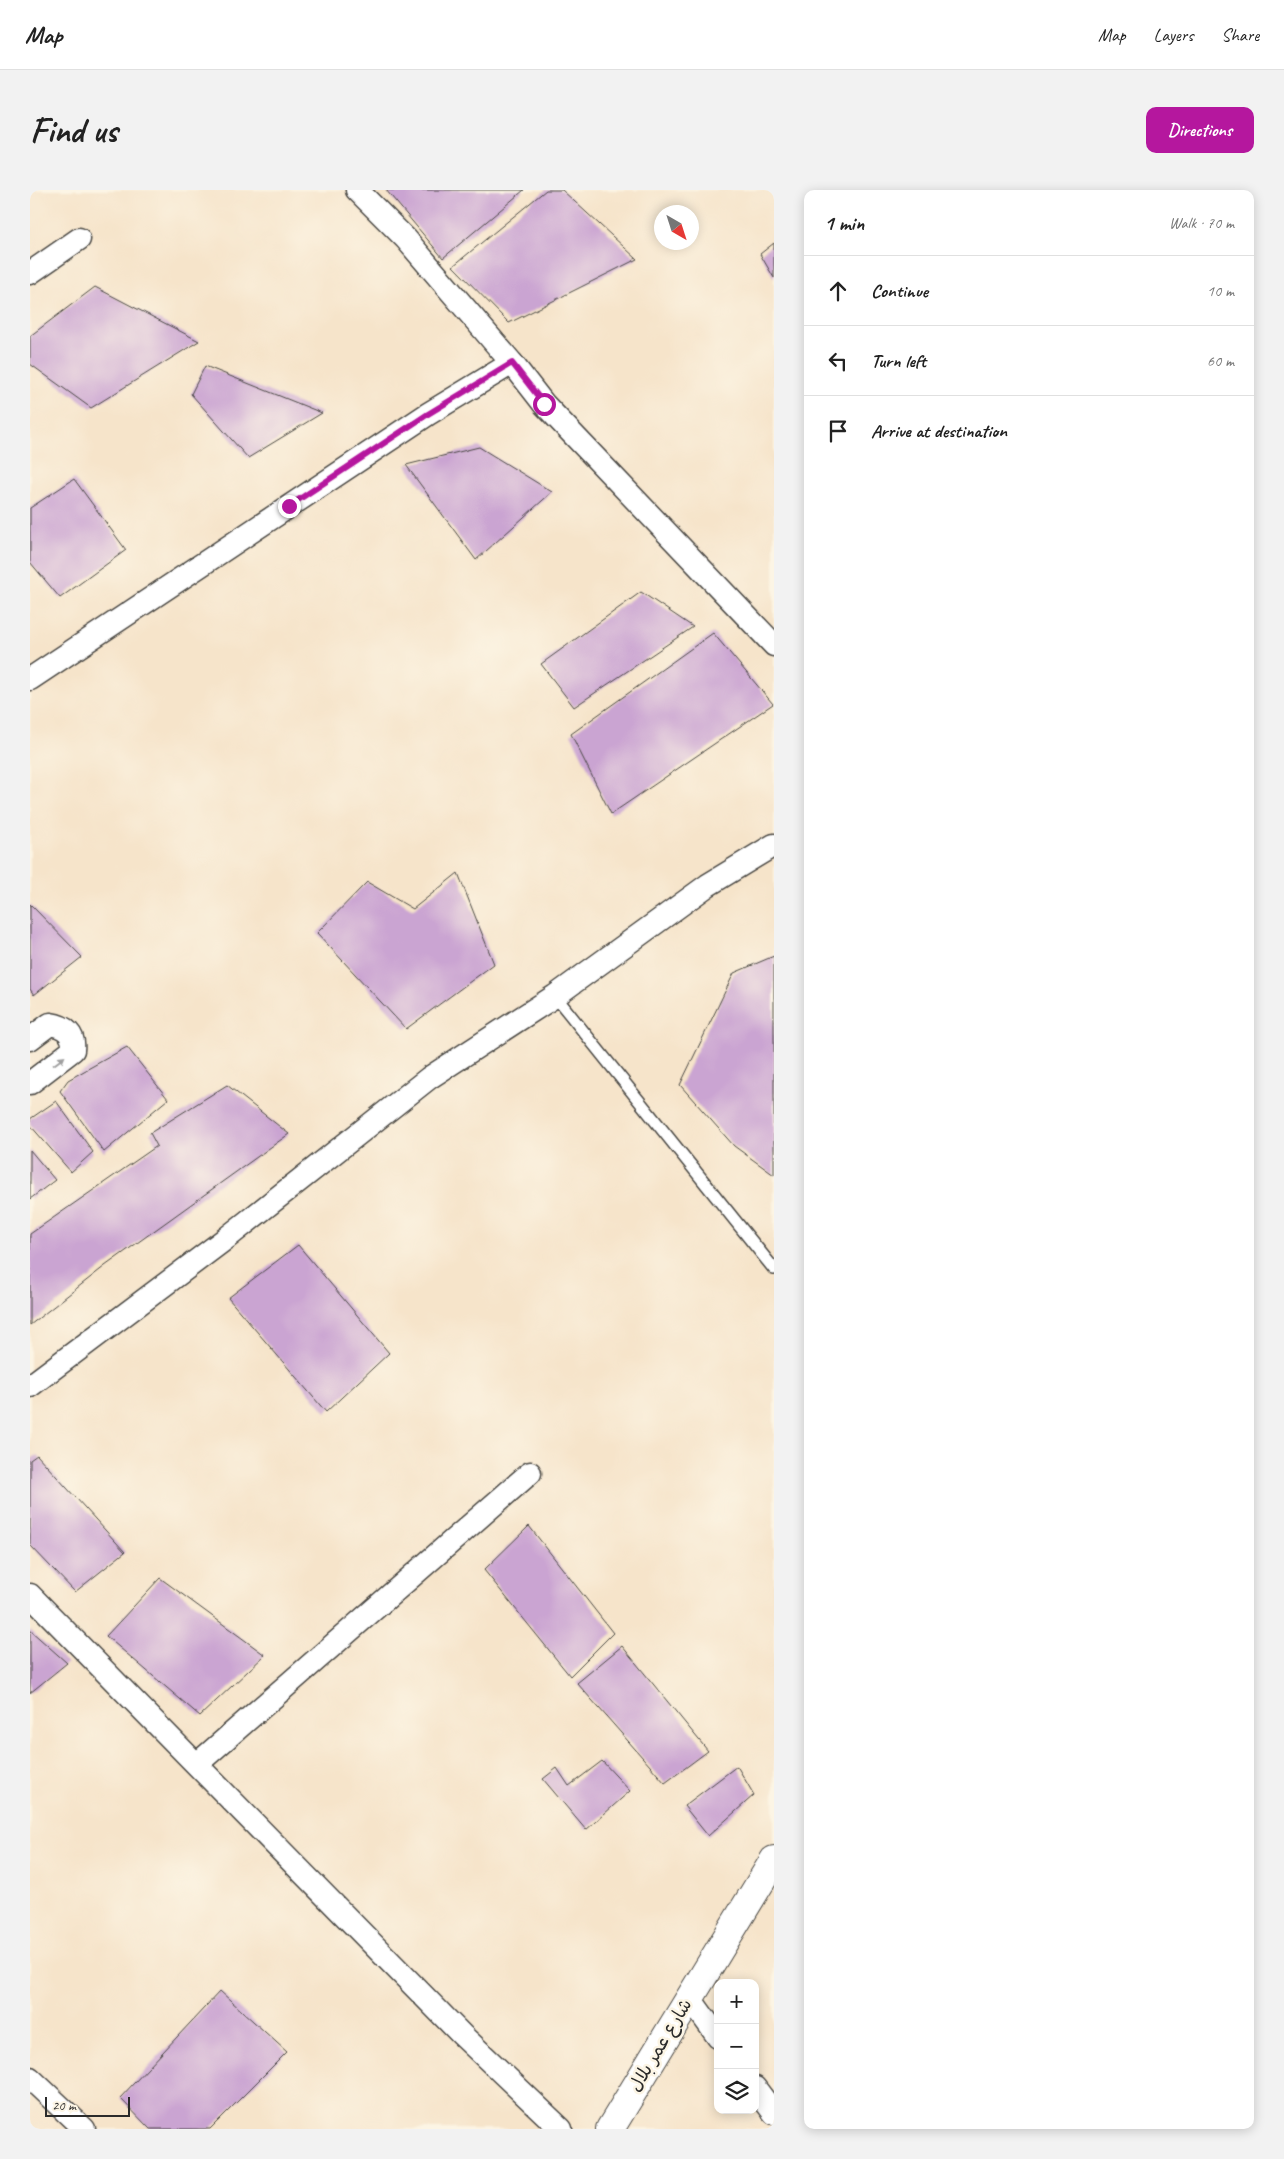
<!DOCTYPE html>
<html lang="en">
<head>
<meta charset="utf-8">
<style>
  :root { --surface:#fff; --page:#f2f2f2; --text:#222; --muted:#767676; --line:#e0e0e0; --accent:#b5179e }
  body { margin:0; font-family:Caveat,"Playpen Sans Arabic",sans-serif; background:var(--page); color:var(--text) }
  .controls { position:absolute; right:15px; bottom:15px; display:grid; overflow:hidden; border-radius:10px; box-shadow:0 2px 12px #0003 }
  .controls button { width:45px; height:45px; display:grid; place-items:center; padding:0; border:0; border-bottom:1px solid var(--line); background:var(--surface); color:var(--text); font:25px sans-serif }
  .compass { position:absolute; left:624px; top:15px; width:45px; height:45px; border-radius:50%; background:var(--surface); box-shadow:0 2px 12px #0003; rotate:141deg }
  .scale { position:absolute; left:15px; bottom:12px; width:85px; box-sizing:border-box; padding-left:5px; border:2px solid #2b2b2b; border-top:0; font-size:14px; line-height:18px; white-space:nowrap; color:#2b2b2b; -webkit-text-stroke:4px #fcf5e5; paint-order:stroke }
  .stop { position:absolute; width:15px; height:15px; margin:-11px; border:4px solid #b5179e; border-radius:50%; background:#fff }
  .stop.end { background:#b5179e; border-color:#fff; box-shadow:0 1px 5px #0008 }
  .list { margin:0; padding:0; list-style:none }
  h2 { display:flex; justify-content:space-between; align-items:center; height:65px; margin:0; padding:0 20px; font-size:21px }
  h2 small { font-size:16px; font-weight:400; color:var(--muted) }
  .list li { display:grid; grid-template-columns:32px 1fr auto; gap:15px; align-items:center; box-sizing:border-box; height:70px; padding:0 20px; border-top:1px solid var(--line) }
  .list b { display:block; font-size:19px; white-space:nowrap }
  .list em { font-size:16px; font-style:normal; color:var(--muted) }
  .icon { flex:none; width:28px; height:28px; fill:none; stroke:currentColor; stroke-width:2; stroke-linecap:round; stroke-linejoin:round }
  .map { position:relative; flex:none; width:744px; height:1939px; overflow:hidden; border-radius:10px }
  header { display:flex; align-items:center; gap:30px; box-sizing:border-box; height:70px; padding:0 25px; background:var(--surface); border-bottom:1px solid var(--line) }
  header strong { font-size:24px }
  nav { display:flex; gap:28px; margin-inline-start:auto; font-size:18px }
  .intro { display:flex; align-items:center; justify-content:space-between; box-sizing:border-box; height:120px; padding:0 30px }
  h1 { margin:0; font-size:35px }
  .button { padding:12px 22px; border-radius:10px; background:var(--accent); color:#fff; font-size:18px; font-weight:700 }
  main { display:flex; gap:30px; padding:0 30px }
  aside { flex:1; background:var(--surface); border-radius:10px; box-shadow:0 2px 12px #0003 }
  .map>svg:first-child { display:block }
  .building { fill:#caa4d2 }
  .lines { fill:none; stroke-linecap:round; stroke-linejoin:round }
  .lane-casing { stroke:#494743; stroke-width:14 }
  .street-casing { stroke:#494743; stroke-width:25 }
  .secondary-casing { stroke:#494743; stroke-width:30 }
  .lane { stroke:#fff; stroke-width:11 }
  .street { stroke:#fff; stroke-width:22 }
  .secondary { stroke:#fff; stroke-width:28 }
  .oneway { fill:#a0a0a0 }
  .route { stroke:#b5179e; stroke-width:6 }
  .labels { text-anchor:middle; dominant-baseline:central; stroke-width:5; stroke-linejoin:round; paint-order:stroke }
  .street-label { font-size:18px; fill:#2b2b2b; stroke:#fcf5e5 }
</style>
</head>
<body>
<header>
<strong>Map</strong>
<nav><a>Map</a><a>Layers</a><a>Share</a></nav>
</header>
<div class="intro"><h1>Find us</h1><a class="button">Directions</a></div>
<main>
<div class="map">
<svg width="744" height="1939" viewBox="0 0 744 1939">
  <rect width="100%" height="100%" fill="#fcf5e5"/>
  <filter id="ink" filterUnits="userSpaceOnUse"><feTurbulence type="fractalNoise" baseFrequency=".02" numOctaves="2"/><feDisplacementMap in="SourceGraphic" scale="10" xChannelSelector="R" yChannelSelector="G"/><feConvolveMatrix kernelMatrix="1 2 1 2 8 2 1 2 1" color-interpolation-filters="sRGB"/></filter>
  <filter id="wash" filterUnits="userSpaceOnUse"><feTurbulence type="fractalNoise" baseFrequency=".0096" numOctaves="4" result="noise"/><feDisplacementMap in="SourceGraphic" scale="20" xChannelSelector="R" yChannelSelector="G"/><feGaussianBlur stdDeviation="1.12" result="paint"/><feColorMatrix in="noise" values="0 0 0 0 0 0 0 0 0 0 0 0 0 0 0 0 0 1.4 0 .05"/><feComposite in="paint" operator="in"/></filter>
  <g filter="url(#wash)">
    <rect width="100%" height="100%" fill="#f6e4ca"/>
    <g id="blocks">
      <g class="building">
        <polygon points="356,0 494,0 413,68"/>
        <polygon points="516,0 532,0 607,69 479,133 423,76"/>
        <polygon points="744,53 744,88 730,64"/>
        <polygon points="65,97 169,151 61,218 0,174 0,146"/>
        <polygon points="175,176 292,223 218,268 161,204"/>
        <polygon points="449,257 522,302 446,370 376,275"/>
        <polygon points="44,289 96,360 30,408 0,372 0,318"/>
        <polygon points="611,402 663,437 544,517 511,474"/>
        <polygon points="683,443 743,514 581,624 541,544"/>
        <polygon points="428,683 464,774 376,839 287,743 337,692 383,719"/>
        <polygon points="0,714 52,767 4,805 0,799"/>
        <polygon points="744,766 744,985 704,956 650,895 704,783"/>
        <polygon points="97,857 138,909 74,962 30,901 38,890"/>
        <polygon points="197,895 259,944 75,1076 0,1135 0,1044 127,956 120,943"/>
        <polygon points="26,911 63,962 41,982 0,935 0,929"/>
        <polygon points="0,960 25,990 0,1009"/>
        <polygon points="268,1055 359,1163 296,1222 198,1108"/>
        <polygon points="7,1265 95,1362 45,1402 0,1355 0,1270"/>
        <polygon points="499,1336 583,1443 540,1486 454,1380"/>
        <polygon points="130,1388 235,1465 170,1526 76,1446"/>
        <polygon points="0,1440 37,1473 0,1503"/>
        <polygon points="592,1456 678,1561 635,1593 547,1493"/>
        <polygon points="572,1571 600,1601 556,1640 513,1589 527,1578 539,1596"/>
        <polygon points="707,1576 724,1605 678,1646 654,1616"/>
        <polygon points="190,1801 257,1862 180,1939 120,1939 90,1908"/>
      </g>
    </g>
  </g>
  <g filter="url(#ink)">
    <use href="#blocks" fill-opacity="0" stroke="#494743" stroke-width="1"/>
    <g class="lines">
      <defs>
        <polyline id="lane" points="525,806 744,1079"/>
        <g id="street">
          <polyline points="327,0 376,49 482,173"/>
          <polyline points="0,83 49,49"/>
          <polyline points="0,489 398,224 482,173 514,214 744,455"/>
          <path d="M0,849L20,834C35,836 45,844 43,860L0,893"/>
          <polyline points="0,1196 194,1050 399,888 525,806 678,695 744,655"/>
          <polyline points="0,1405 432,1845 531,1939"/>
          <polyline points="167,1574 500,1283"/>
          <polyline points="659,1807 688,1847"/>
          <polyline points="0,1888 54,1939"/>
          <polyline points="725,1898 744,1923"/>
        </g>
        <polyline id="secondary" points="580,1939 744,1670"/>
      </defs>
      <use href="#lane" class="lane-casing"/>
      <use href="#street" class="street-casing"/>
      <use href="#secondary" class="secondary-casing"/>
      <use href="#lane" class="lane"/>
      <use href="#street" class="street"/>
      <use href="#secondary" class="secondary"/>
    </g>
    <defs><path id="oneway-solid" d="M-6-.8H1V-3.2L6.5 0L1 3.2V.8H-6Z" transform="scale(1.25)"/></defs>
    <use class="oneway" href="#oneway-solid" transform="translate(29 871) rotate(-37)"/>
  </g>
  <g class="lines" filter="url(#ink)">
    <polyline class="route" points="259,316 398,224 482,173 514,214"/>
  </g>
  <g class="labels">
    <g class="street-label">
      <text transform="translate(630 1855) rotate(-59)">شارع عمر بلال</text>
    </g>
  </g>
</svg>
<div class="controls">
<button>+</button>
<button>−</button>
<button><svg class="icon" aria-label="layers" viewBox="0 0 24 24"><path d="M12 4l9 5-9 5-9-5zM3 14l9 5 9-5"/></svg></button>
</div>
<svg class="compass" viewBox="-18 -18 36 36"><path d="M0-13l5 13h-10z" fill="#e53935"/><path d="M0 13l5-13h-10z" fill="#767676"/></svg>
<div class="scale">20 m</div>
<div class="stop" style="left:514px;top:214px"></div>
<div class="stop end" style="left:259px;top:316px"></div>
</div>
<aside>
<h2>1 min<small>Walk · 70 m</small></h2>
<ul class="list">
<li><svg class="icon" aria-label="ahead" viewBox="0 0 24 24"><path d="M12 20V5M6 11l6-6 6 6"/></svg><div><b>Continue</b></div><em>10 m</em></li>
<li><svg class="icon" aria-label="left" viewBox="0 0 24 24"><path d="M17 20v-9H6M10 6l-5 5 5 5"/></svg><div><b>Turn left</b></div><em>60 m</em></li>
<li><svg class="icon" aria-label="arrive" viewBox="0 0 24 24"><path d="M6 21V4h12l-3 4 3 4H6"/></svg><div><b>Arrive at destination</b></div></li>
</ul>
</aside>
</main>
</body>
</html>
